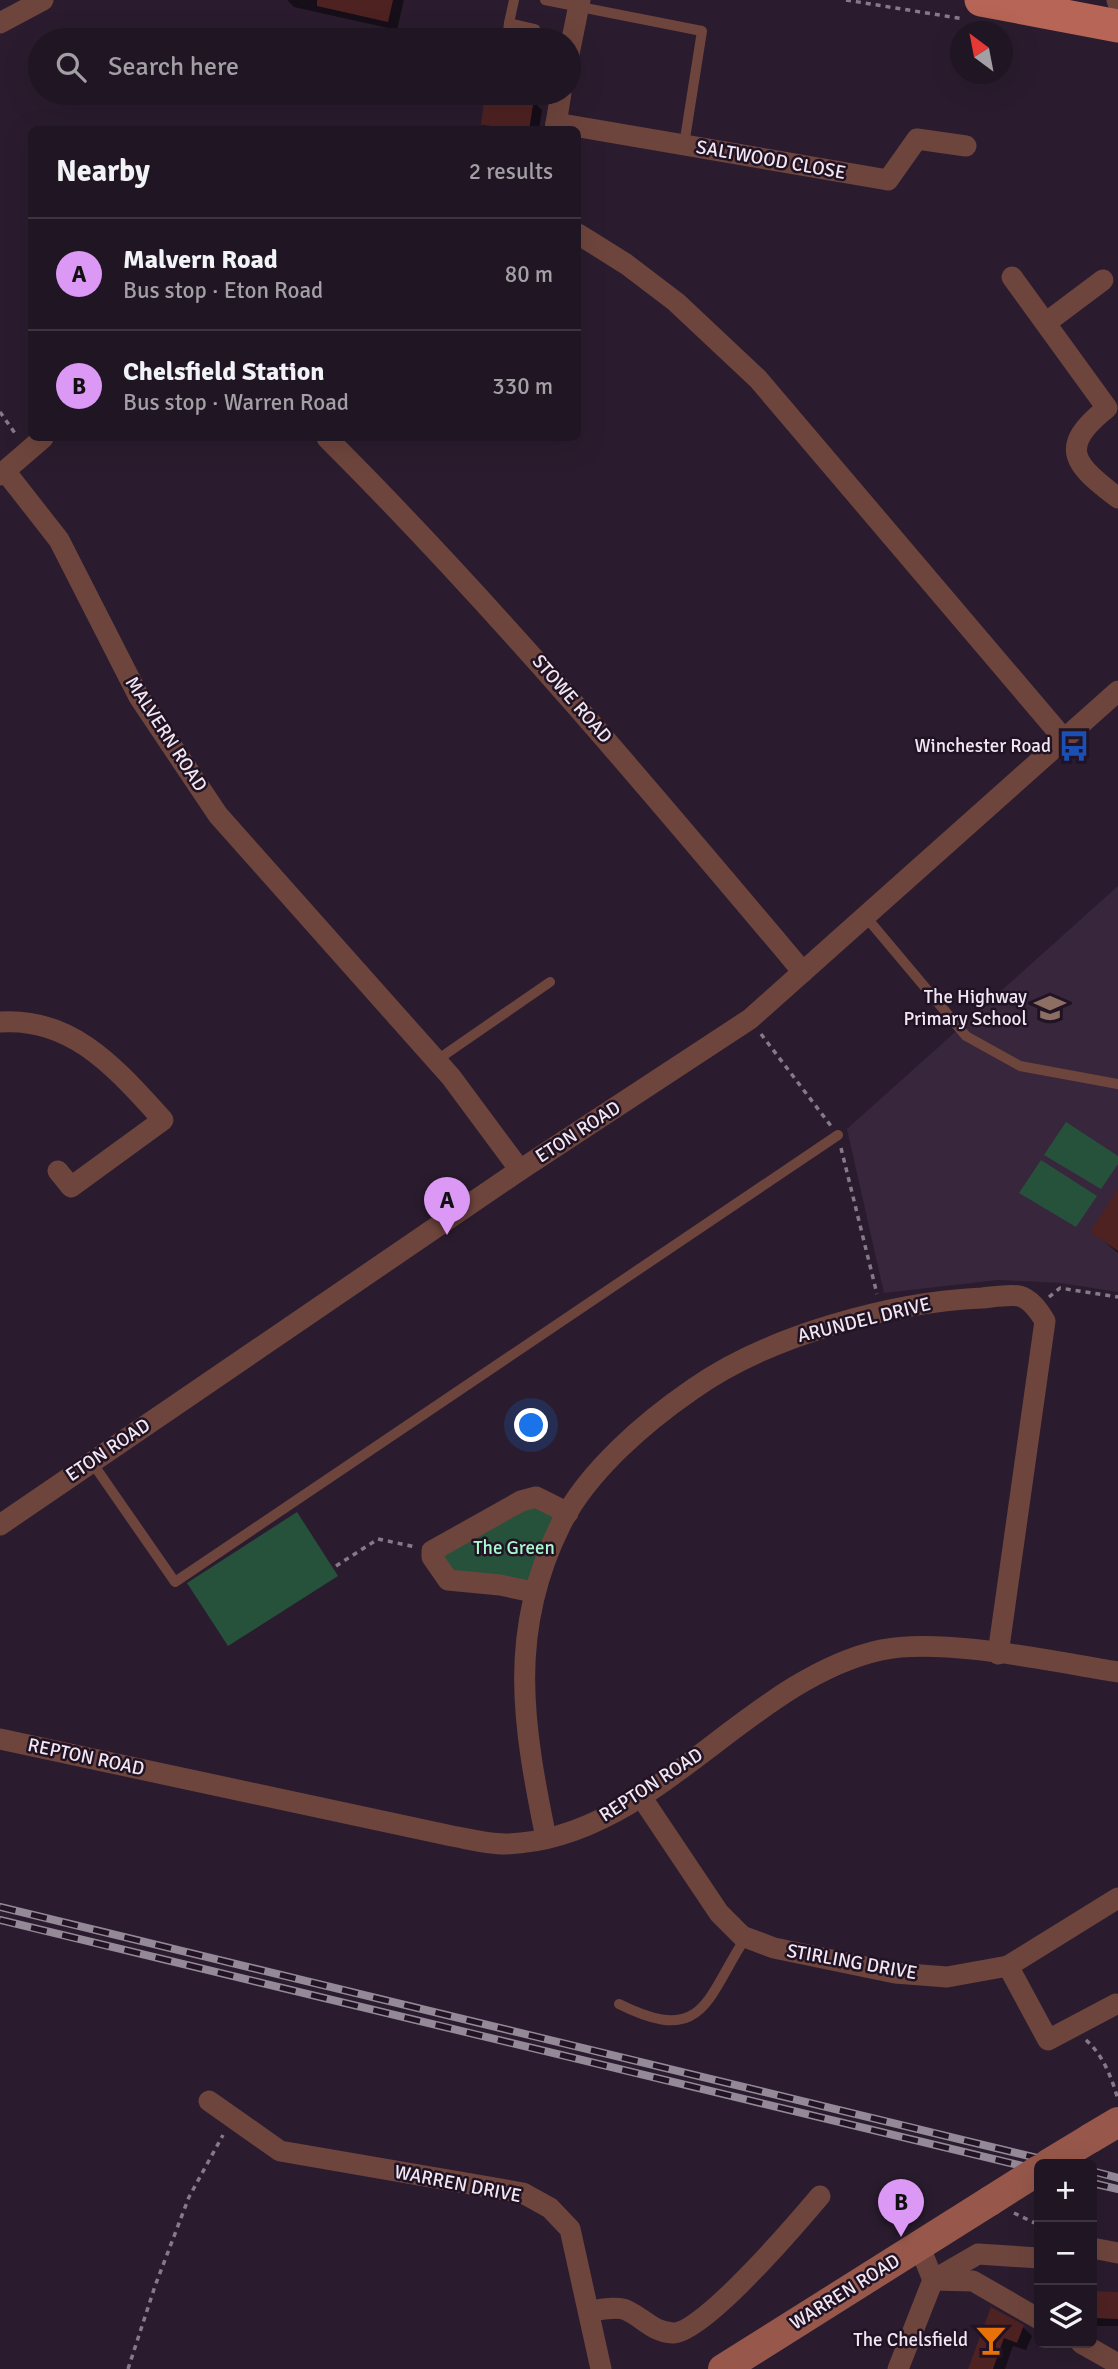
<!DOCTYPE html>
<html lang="en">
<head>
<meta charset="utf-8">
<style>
  :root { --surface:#201522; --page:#281e2a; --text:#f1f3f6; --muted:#a29fa5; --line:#3d3440; --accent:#db99f5 }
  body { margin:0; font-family:Signika,sans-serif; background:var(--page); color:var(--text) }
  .controls { position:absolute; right:21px; bottom:21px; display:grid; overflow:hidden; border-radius:10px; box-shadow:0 7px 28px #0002 }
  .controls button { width:63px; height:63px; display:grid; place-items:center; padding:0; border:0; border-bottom:2px solid var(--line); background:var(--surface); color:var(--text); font:35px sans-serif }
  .compass { position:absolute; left:950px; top:21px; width:63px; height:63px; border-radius:50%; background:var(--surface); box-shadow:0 7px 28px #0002; rotate:328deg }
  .you { position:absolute; left:532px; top:1426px; width:24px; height:24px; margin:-18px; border:5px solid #fff; border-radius:50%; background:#1a73e8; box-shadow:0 0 0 10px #1a73e833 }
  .badge { display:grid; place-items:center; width:46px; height:46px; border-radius:50%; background:var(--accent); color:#111; font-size:23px; font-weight:700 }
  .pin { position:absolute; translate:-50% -58px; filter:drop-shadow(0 2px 4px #0008) }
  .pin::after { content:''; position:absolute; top:37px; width:24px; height:21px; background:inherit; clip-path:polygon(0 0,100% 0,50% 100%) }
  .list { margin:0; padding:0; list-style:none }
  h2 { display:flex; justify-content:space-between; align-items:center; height:91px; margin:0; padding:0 28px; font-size:30px }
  h2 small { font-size:23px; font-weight:400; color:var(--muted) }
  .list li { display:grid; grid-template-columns:46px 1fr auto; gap:21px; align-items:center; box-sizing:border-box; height:112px; padding:0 28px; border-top:2px solid var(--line) }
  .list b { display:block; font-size:26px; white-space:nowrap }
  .list p { margin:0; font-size:23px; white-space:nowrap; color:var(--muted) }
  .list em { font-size:23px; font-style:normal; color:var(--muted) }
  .icon { flex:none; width:38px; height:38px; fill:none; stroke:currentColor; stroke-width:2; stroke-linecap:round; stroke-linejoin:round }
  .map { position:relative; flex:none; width:1118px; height:2369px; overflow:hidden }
  .search { position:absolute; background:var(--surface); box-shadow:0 7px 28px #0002; left:28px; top:28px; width:553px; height:77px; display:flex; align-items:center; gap:18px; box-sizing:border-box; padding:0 24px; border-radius:38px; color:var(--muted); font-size:26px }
  .panel { position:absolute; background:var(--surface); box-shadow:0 7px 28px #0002; left:28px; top:126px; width:553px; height:315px; border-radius:10px }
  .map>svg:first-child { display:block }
  .built { fill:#38263c }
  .green { fill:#26523c }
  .shadow { fill:#0007 }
  .building { fill:#4f2222 }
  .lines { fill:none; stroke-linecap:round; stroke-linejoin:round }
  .path { stroke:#867a89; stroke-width:3.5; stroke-dasharray:5 5; stroke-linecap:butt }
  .lane { stroke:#6e453d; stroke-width:10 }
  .street { stroke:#6e453d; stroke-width:21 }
  .secondary { stroke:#97584b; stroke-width:30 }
  .primary { stroke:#b76556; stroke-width:33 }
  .rail-casing { stroke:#948997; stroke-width:8 }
  .rail { stroke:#211324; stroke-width:5; stroke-dasharray:16; stroke-linecap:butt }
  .secondary-bridge { stroke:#97584b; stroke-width:30 }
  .labels { text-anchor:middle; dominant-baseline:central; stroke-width:5; stroke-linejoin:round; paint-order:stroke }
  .street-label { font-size:19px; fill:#f0e7f2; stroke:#211324 }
  .poi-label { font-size:19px; fill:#f0e7f2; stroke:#211324; text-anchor:end }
  .park-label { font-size:19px; fill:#a9f9ce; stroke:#211324 }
</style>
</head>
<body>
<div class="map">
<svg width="1118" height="2369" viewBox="0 0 1118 2369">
  <rect width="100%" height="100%" fill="#2a1c2e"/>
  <polygon class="built" points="1118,886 1118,1292 1061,1283 998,1280 884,1293 847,1129"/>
  <g class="green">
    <polygon points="1066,1122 1118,1156 1118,1164 1101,1189 1044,1155"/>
    <polygon points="1041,1160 1097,1196 1076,1227 1019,1193"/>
    <path d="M532,1504L560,1520L532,1580C516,1583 470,1578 455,1571C447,1568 445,1561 443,1553Z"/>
    <polygon points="297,1512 338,1576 228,1646 187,1583"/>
  </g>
  <g class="shadow">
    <polygon points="287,0 404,0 397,30 294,7"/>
    <polygon points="533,101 542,110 539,130 487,130 482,125"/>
    <polygon points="1118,1192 1118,1253 1093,1232"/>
    <rect x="1092" y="2293" width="26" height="33"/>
    <polygon points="992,2310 1023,2327 1032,2336 1026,2350 1013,2346 1005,2369 970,2369"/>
  </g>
  <g class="building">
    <polygon points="317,0 393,0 388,22 317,6"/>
    <polygon points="485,93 534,99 529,130 481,125"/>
    <polygon points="1118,1189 1118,1251 1090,1232"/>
    <polygon points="1092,2291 1118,2292 1118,2319 1092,2318"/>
    <polygon points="991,2307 1024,2325 1017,2343 1004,2338 993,2369 968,2369"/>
  </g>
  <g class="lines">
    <g class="path">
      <polyline points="846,0 964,19"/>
      <polyline points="0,412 17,436"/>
      <polyline points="761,1034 831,1126"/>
      <polyline points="841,1148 877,1294"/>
      <polyline points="1049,1297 1060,1288 1118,1297"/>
      <polyline points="336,1566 378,1539 416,1547"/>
      <path d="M1086,2040C1103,2055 1112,2078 1118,2100"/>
      <polyline points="1014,2213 1039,2225"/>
      <polyline points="128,2369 155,2286 189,2197 223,2135"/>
    </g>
    <g class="lane">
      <polyline points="514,0 509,23 535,29 534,40"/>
      <polyline points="545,0 702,31 684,145"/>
      <polyline points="507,40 509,23"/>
      <polyline points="866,917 966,1036 1020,1066 1118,1084"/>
      <polyline points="437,1060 550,982"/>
      <polyline points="91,1461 175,1582 838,1135"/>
      <path d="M619,2004C705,2047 706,1998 746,1937"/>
    </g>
    <g class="street">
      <polyline points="1117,0 1118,3"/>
      <polyline points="0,23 43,0"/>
      <polyline points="569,54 580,0"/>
      <polyline points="556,123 888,180 917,139 966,146"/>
      <polyline points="555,130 561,93"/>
      <polyline points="578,234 626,264 676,302 758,379 1064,739"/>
      <path d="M1012,277L1107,408C1056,448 1075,465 1118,498"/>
      <polyline points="1047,322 1103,280"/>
      <path d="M327,438C497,608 649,789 803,972"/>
      <polyline points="5,471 59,540 139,697 218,815 451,1077 520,1170"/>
      <polyline points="0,475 43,438"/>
      <path d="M0,1022C74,1017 117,1070 163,1120L71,1187L58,1171"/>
      <polyline points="0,1525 520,1170 750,1019 1118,691"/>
      <polyline points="533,1592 500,1585 448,1580 432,1557 432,1551 521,1501 536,1497 568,1513"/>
      <path d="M0,1739L452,1836C469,1839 488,1844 505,1844C651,1841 745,1680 881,1650C943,1637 1054,1662 1118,1672"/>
      <polyline points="640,1795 719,1913 742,1936 774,1948 895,1973 947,1977 1008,1966 1118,1898"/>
      <path d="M546,1838C523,1725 507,1632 561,1524C588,1471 645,1422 693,1389C768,1336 891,1302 982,1298C993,1297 1009,1294 1019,1296C1031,1299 1039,1311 1045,1321L998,1654"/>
      <polyline points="1008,1966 1048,2040 1116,2004"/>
      <polyline points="209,2101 280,2151 523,2193 550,2208 570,2229 601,2369"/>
      <polyline points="1092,2248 1118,2253"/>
      <polyline points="933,2280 973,2281 1039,2319"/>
      <polyline points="933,2280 978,2254 1039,2258"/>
      <path d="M589,2311C599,2310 617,2306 626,2310C644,2318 652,2332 673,2333C703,2334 798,2222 820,2196"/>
      <polyline points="1081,2343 1118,2364"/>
      <polyline points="898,2369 933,2280 919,2245"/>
    </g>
    <g class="secondary">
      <polyline points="1091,2138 1118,2122"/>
      <polyline points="723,2369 990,2201"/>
    </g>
    <polyline class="primary" points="981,0 1118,26"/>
    <defs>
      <g id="rail">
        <polyline points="0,1907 1062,2164"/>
        <polyline points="0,1920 1039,2170"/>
        <polyline points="1092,2171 1118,2178"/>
        <polyline points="1092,2183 1118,2189"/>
      </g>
    </defs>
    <use href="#rail" class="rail-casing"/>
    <use href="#rail" class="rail"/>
    <g class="secondary-bridge">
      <polyline points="1048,2164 1091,2138"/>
      <polyline points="990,2201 1039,2170"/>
    </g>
  </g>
  <defs>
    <symbol id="bus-bare" viewBox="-9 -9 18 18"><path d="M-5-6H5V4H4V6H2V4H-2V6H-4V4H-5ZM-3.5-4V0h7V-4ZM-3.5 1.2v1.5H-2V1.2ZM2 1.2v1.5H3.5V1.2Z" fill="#1a4fb4" stroke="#211324" stroke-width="2.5" paint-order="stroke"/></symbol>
    <symbol id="school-bare" viewBox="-9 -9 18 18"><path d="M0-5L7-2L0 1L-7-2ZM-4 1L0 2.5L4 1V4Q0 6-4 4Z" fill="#8d6e63" stroke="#211324" stroke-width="2.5" paint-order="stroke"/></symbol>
    <symbol id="bar-bare" viewBox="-9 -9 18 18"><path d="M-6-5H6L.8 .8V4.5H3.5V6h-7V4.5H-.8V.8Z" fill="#e8710a" stroke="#211324" stroke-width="2.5" paint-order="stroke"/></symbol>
  </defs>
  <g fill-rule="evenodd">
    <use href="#bus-bare" x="1052" y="724" width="44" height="44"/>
    <use href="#school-bare" x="1028" y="986" width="44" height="44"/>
    <use href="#bar-bare" x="969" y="2318" width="44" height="44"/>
  </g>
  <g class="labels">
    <g class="street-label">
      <text transform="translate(771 160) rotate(10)">SALTWOOD CLOSE</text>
      <text transform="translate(572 699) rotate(49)">STOWE ROAD</text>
      <text transform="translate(166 734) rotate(57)">MALVERN ROAD</text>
      <text transform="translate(578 1132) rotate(-33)">ETON ROAD</text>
      <text transform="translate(864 1320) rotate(-14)">ARUNDEL DRIVE</text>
      <text transform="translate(108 1450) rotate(-34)">ETON ROAD</text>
      <text transform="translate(86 1757) rotate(12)">REPTON ROAD</text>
      <text transform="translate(651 1785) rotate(-33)">REPTON ROAD</text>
      <text transform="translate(852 1962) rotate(10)">STIRLING DRIVE</text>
      <text transform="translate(458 2184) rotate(11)">WARREN DRIVE</text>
      <text transform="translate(845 2292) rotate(-32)">WARREN ROAD</text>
    </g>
    <g class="poi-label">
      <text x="1051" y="746">Winchester Road</text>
      <text x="1027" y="997">The Highway<tspan x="1027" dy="22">Primary School</tspan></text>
      <text x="968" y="2340">The Chelsfield</text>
    </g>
    <g class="park-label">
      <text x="514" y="1548">The Green</text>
    </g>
  </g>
</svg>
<div class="controls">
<button>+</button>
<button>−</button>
<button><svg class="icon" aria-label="layers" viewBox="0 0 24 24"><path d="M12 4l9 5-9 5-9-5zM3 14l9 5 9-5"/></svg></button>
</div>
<svg class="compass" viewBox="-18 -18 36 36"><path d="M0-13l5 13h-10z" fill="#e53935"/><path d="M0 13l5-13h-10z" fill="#a29fa5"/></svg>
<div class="you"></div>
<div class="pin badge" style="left:447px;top:1235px">A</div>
<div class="pin badge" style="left:901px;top:2237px">B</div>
<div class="search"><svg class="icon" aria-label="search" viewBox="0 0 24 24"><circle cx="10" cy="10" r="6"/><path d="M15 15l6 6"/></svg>Search here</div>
<section class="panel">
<h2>Nearby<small>2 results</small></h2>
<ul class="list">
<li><span class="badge">A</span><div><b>Malvern Road</b><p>Bus stop · Eton Road</p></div><em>80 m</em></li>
<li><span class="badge">B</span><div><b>Chelsfield Station</b><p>Bus stop · Warren Road</p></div><em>330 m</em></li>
</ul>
</section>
</div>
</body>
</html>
